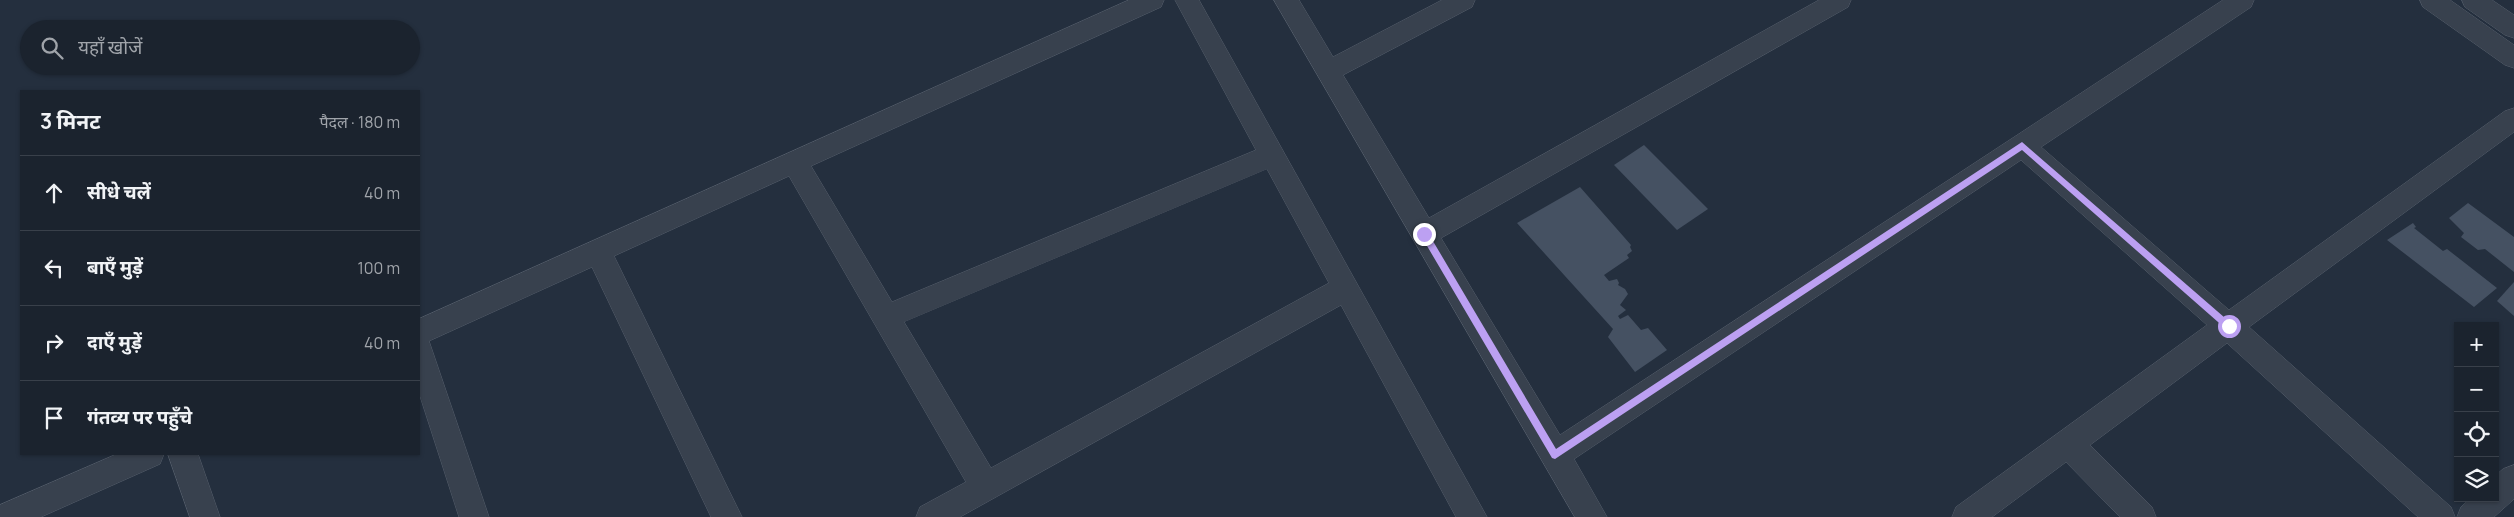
<!DOCTYPE html>
<html lang="hi">
<head>
<meta charset="utf-8">
<style>
  :root { --surface:#1b232e; --page:#242b36; --text:#f1f3f6; --muted:#a0a4aa; --line:#39404a }
  body { margin:0; font-family:Manrope,"Noto Sans Devanagari",sans-serif; background:var(--page); color:var(--text) }
  .controls { position:absolute; right:15px; bottom:15px; display:grid; overflow:hidden; border-radius:0px; box-shadow:0 1px 4px #0004 }
  .controls button { width:45px; height:45px; display:grid; place-items:center; padding:0; border:0; border-bottom:1px solid var(--line); background:var(--surface); color:var(--text); font:25px sans-serif }
  .stop { position:absolute; width:15px; height:15px; margin:-11px; border:4px solid #bca0f2; border-radius:50%; background:#fff }
  .stop.end { background:#bca0f2; border-color:#fff; box-shadow:0 1px 5px #0008 }
  .list { margin:0; padding:0; list-style:none }
  h2 { display:flex; justify-content:space-between; align-items:center; height:65px; margin:0; padding:0 20px; font-size:21px }
  h2 small { font-size:16px; font-weight:400; color:var(--muted) }
  .list li { display:grid; grid-template-columns:32px 1fr auto; gap:15px; align-items:center; box-sizing:border-box; height:75px; padding:0 20px; border-top:1px solid var(--line) }
  .list b { display:block; font-size:19px; white-space:nowrap }
  .list em { font-size:16px; font-style:normal; color:var(--muted) }
  .icon { flex:none; width:28px; height:28px; fill:none; stroke:currentColor; stroke-width:2; stroke-linecap:round; stroke-linejoin:round }
  .map { position:relative; flex:none; width:2514px; height:517px; overflow:hidden }
  .search { position:absolute; background:var(--surface); box-shadow:0 1px 4px #0004; left:20px; top:20px; width:400px; height:55px; display:flex; align-items:center; gap:12px; box-sizing:border-box; padding:0 18px; border-radius:28px; color:var(--muted); font-size:19px }
  .panel { position:absolute; background:var(--surface); box-shadow:0 1px 4px #0004; left:20px; top:90px; width:400px; height:365px; border-radius:0px }
  .map>svg:first-child { display:block }
  .building { fill:#455162 }
  .lines { fill:none; stroke-linecap:round; stroke-linejoin:round }
  .street-casing { stroke:#565f6c; stroke-width:1 }
  .street { fill:#38414e; fill-rule:evenodd }
  .route { fill:#bca0f2 }
</style>
</head>
<body>
<div class="map">
<svg width="2514" height="517" viewBox="0 0 2514 517">
  <rect width="100%" height="100%" fill="#242f3e"/>
  <g class="building">
    <polygon points="1644,145 1708,209 1677,230 1614,165"/>
    <polygon points="1580,187 1631,245 1630,247 1632,251 1627,255 1629,258 1604,275 1609,281 1617,279 1619,283 1618,285 1625,289 1628,294 1620,305 1626,310 1618,316 1620,319 1628,315 1641,330 1648,328 1667,350 1635,372 1608,337 1613,329 1517,223"/>
    <polygon points="2468,203 2514,237 2514,272 2485,249 2478,250 2461,237 2464,233 2449,218"/>
    <polygon points="2413,223 2416,227 2414,228 2443,251 2447,249 2497,288 2474,307 2387,240"/>
    <polygon points="2514,282 2514,316 2497,301"/>
  </g>
  <g class="lines">
    <defs>
      <g id="street">
        <path d="M1129,0H1164L1161,7L811,166L892,302L1256,150L1175,0H1199L1487,517H1456L1341,305L960,517H916L920,507L966,482L789,176L614,256L742,517H711L592,267L429,341L489,517H459L419,393V319ZM1267,169L1329,283L991,468L904,322Z"/>
        <polygon points="1274,0 1299,0 1333,57 1442,0 1475,0 1472,7 1343,75 1429,218 1819,0 1851,0 1848,7 1441,238 1560,435 2223,0 2254,0 2251,7 2041,147 2229,310 2505,111 2514,108 2514,132 2249,327 2451,507 2455,517 2418,517 2227,343 2090,445 2152,507 2156,517 2120,517 2066,462 1992,517 1952,517 1956,507 2207,325 2021,160 1574,459 1607,517 1575,517"/>
        <polygon points="2420,0 2450,0 2514,45 2514,68 2505,65 2423,7"/>
        <polygon points="2462,0 2492,0 2514,15 2514,38 2505,35 2465,7"/>
        <polygon points="117,454 164,454 160,464 41,517 0,517 0,505"/>
        <polygon points="168,454 198,454 220,517 190,517"/>
        <polygon points="2514,465 2514,499 2494,517 2457,517 2461,507 2471,498 2495,498 2495,476 2503,469"/>
      </g>
    </defs>
    <use href="#street" class="street-casing"/>
    <use href="#street" class="street"/>
  </g>
  <polygon class="route" points="2022,142 2232,324 2232,329 2226,329 2022,150 1555,459 1552,458 1420,234 1424,230 1427,231 1556,449"/>
</svg>
<div class="controls">
<button>+</button>
<button>−</button>
<button><svg class="icon" aria-label="locate" viewBox="0 0 24 24"><circle cx="12" cy="12" r="6"/><path d="M12 2v4M12 18v4M2 12h4M18 12h4"/></svg></button>
<button><svg class="icon" aria-label="layers" viewBox="0 0 24 24"><path d="M12 4l9 5-9 5-9-5zM3 14l9 5 9-5"/></svg></button>
</div>
<div class="stop" style="left:2229px;top:326px"></div>
<div class="stop end" style="left:1424px;top:234px"></div>
<div class="search"><svg class="icon" aria-label="search" viewBox="0 0 24 24"><circle cx="10" cy="10" r="6"/><path d="M15 15l6 6"/></svg>यहाँ खोजें</div>
<section class="panel">
<h2>3 मिनट<small>पैदल · 180 m</small></h2>
<ul class="list">
<li><svg class="icon" aria-label="ahead" viewBox="0 0 24 24"><path d="M12 20V5M6 11l6-6 6 6"/></svg><div><b>सीधे चलें</b></div><em>40 m</em></li>
<li><svg class="icon" aria-label="left" viewBox="0 0 24 24"><path d="M17 20v-9H6M10 6l-5 5 5 5"/></svg><div><b>बाएँ मुड़ें</b></div><em>100 m</em></li>
<li><svg class="icon" aria-label="right" viewBox="0 0 24 24"><path d="M7 20v-9h11M14 6l5 5-5 5"/></svg><div><b>दाएँ मुड़ें</b></div><em>40 m</em></li>
<li><svg class="icon" aria-label="arrive" viewBox="0 0 24 24"><path d="M6 21V4h12l-3 4 3 4H6"/></svg><div><b>गंतव्य पर पहुँचे</b></div></li>
</ul>
</section>
</div>
</body>
</html>
